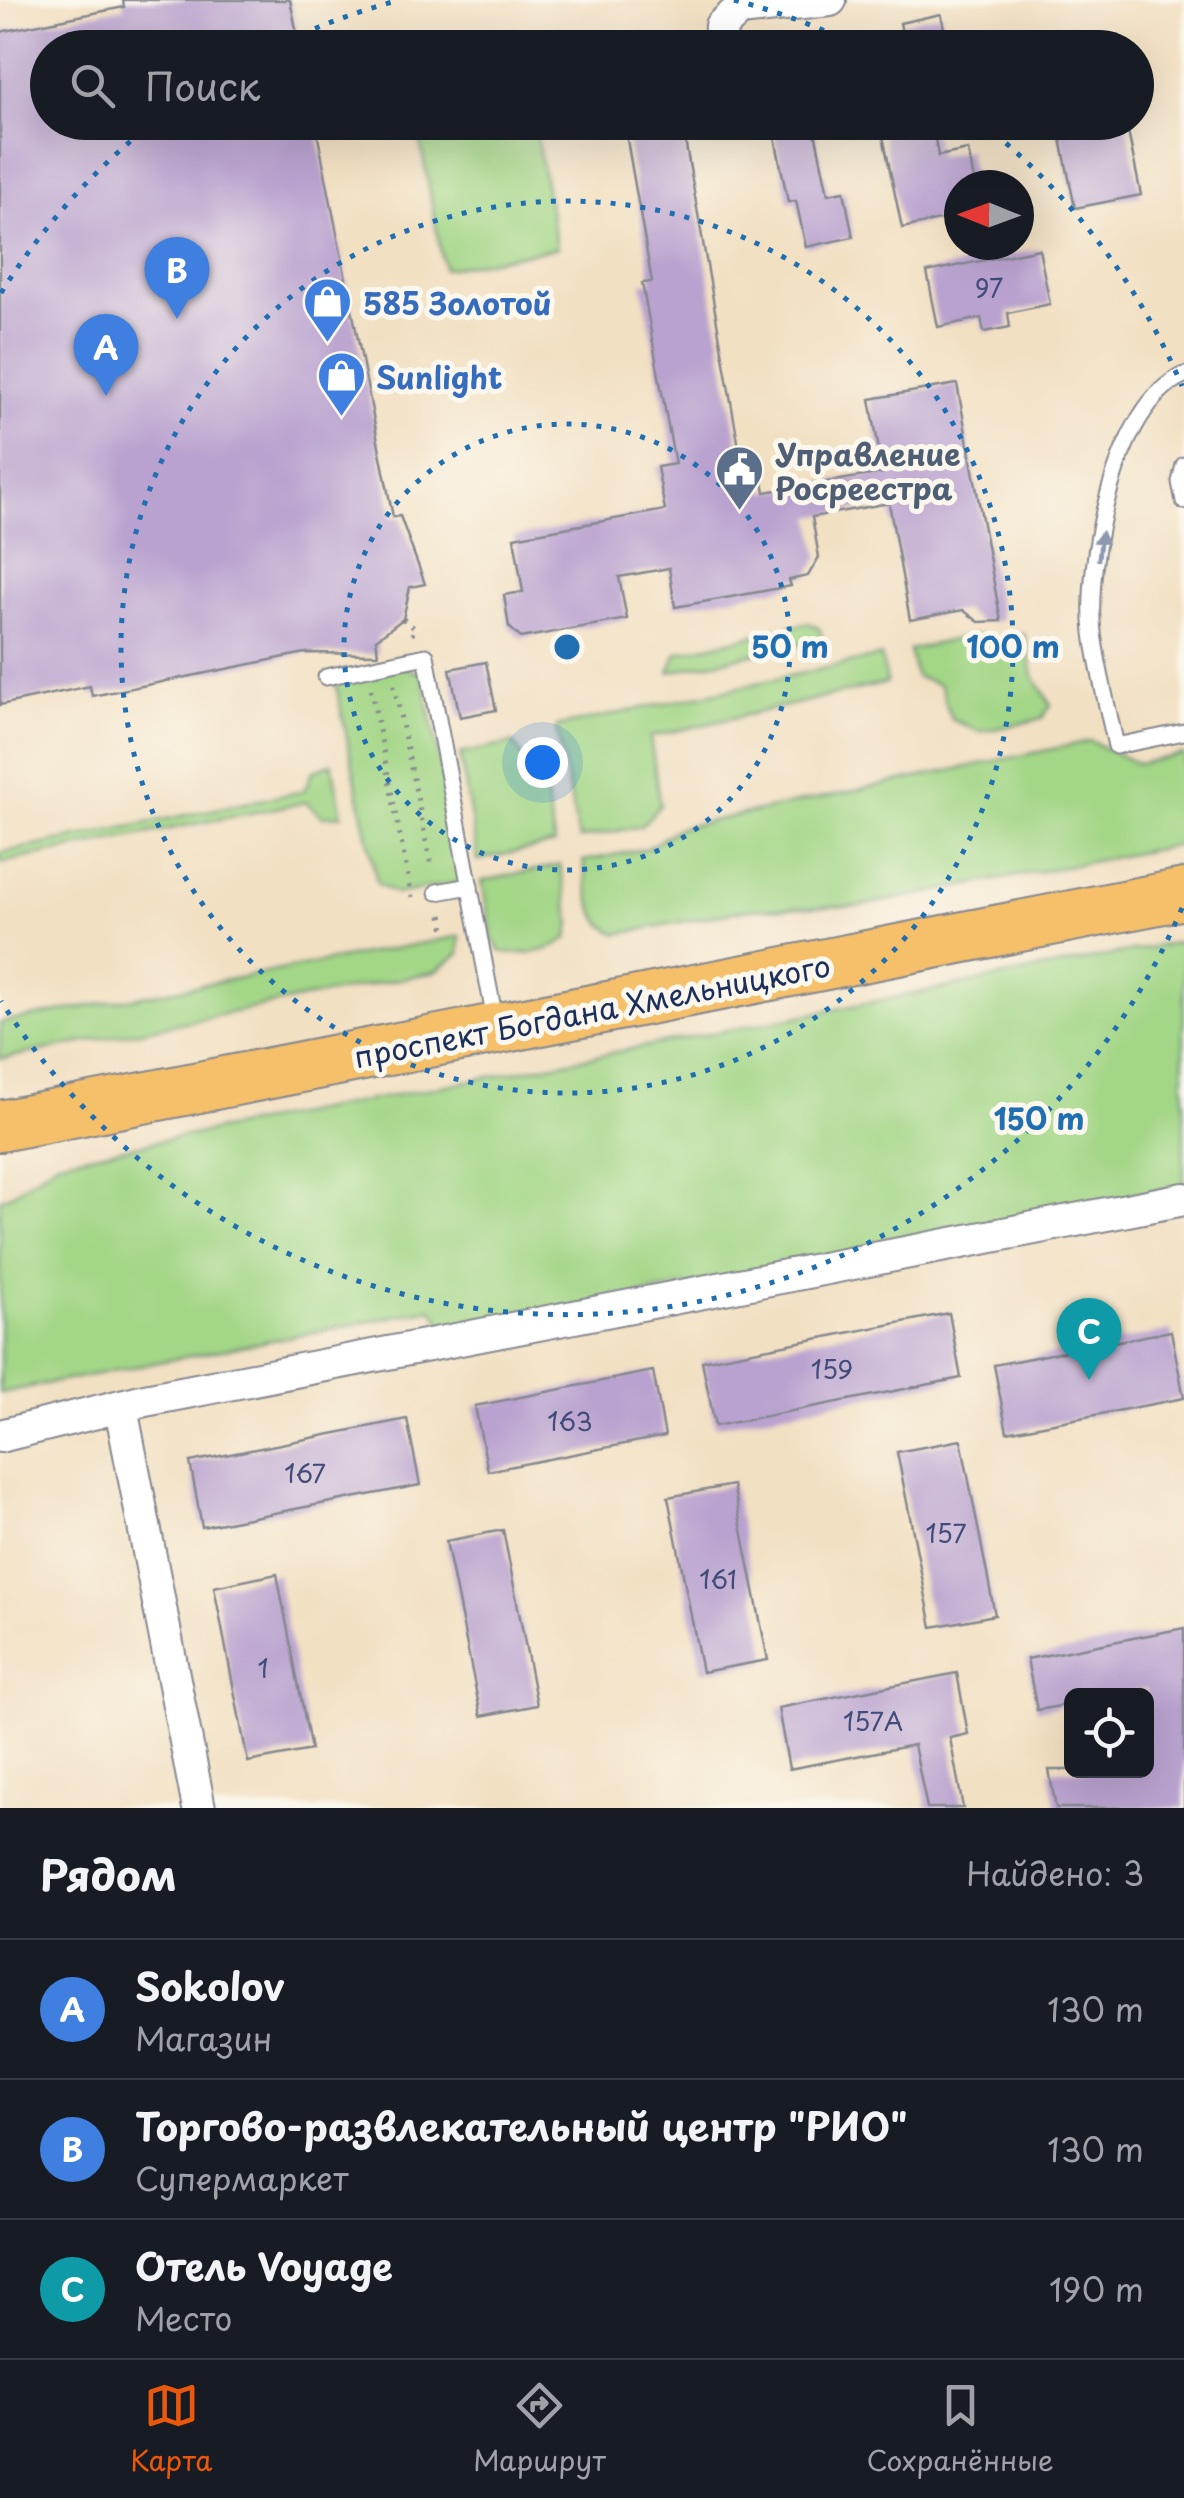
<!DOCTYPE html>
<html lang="ru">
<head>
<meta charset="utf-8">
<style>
  :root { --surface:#171b24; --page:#242831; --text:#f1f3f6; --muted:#9ea1a6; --line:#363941; --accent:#ea580c }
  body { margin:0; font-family:"Playpen Sans",sans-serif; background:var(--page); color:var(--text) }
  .controls { position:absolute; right:30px; bottom:30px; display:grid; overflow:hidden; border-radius:15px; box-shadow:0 10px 40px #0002 }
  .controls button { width:90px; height:90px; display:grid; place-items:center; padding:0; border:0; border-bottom:2px solid var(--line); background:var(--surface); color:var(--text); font:50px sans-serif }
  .compass { position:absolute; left:944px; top:170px; width:90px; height:90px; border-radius:50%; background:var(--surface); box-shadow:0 10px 40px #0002; rotate:271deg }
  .you { position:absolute; left:542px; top:762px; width:35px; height:35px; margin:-25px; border:8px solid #fff; border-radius:50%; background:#1a73e8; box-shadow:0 0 0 15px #1a73e833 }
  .badge { display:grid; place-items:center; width:65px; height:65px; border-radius:50%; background:var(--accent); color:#fff; font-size:32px; font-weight:700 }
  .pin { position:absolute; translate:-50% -82px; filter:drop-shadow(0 2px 5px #0008) }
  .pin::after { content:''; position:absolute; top:52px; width:35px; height:30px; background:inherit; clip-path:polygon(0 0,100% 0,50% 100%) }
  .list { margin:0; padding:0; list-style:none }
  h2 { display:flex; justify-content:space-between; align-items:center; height:130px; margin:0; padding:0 40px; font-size:42px }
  h2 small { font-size:32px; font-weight:400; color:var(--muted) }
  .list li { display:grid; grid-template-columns:65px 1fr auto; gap:30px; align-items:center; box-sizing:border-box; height:140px; padding:0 40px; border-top:2px solid var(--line) }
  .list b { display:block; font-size:38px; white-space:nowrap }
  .list p { margin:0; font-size:32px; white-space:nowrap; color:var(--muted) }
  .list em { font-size:32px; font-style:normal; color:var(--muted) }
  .icon { flex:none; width:55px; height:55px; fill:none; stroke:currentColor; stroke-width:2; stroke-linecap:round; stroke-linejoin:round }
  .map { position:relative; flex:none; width:1184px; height:1808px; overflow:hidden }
  .search { position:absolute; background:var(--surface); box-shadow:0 10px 40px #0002; left:30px; right:30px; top:30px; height:110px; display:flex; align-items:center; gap:25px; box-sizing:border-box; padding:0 35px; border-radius:55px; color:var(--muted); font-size:38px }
  .sheet { height:550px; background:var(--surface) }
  nav { display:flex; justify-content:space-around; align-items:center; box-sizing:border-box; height:140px; border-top:2px solid var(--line); background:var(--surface); font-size:28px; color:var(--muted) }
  nav a { display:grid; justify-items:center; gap:5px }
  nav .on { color:var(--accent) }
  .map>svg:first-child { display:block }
  .green { fill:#a3d686; stroke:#5f8272; stroke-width:2.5 }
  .building { fill:#b9a2cf }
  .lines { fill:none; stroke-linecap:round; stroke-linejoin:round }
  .service-casing { stroke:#868890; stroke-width:19 }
  .minor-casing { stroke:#868890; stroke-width:36 }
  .primary-casing { stroke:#868890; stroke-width:54 }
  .path { stroke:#868890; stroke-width:5; stroke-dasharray:2.5 8; stroke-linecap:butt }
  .service { stroke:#fff; stroke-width:15 }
  .minor { stroke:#fff; stroke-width:32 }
  .primary { stroke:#f6c06b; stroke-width:50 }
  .oneway { fill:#8d97ae }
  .ring { fill:none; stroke:#1f6fb2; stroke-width:5; stroke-dasharray:5 10 }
  .labels { text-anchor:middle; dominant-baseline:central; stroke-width:10; stroke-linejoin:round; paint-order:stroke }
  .number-label { font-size:25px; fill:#424c7a }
  .shop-label { font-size:30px; font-weight:bold; fill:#366cbe; stroke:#fbf7ec; text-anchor:start }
  .service-label { font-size:30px; font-weight:bold; fill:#4e5e75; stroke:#fbf7ec; text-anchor:start }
  .street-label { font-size:30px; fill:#1b2f5e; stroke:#fbf7ec }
  .centre { fill:#1f6fb2; stroke:#fbf7ec; stroke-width:5 }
  .ring-label { font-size:30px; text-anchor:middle; font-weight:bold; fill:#1f6fb2; stroke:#fbf7ec; stroke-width:10; stroke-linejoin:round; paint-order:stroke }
</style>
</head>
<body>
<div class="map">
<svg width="1184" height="1808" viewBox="0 0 1184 1808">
  <rect width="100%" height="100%" fill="#fbf7ec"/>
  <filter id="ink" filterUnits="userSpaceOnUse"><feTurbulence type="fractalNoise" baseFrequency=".01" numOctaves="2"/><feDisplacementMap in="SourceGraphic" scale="20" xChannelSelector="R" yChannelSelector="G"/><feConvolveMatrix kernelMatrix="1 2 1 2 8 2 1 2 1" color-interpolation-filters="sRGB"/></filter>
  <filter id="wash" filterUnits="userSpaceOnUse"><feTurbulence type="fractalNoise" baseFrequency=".0048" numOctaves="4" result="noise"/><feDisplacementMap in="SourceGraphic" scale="40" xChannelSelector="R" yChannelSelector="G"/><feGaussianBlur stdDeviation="2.25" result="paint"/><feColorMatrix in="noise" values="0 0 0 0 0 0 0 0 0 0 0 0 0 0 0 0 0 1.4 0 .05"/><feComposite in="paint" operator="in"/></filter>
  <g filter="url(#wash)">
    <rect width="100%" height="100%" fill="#f2e0c2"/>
    <g class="green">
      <polygon points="417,123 534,123 557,248 444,269"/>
      <polygon points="808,623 819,628 823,639 669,672 677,653"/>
      <polygon points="1024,634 1033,675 1051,705 1042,719 980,732 951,719 940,685 916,677 909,650 975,635 1000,639"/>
      <polygon points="881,656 887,683 650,737 660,805 641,826 579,839 556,727"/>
      <polygon points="401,666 423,675 463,882 395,894 377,883 335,680"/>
      <path d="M1090,741L1138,764L1184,754V844L860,906L748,909L618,934C588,923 589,888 583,861L648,848L678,828Z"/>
      <polygon points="513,743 544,788 555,844 478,860 460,754"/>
      <polygon points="332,763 342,815 322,816 306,802 0,863 0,853 304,791 312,772"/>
      <path d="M560,865L571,923L568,938C550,953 522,956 500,951L492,938L482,881Z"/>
      <polygon points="460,936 459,954 435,972 0,1059 0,1023"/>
      <polygon points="1184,941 1184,1186 450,1333 432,1309 0,1393 0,1198 9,1196 58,1161"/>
    </g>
    <g id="blocks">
      <g class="building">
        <polygon points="123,0 290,0 300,48 48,48 48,122 315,122 393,517 400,516 425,584 410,587 403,619 376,639 378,654 305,653 92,696 90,686 0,705 0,32 124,7"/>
        <polygon points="941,14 948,48 905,48 900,23"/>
        <polygon points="772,122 813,122 828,194 844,191 853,237 806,247 796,201 788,202"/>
        <polygon points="880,122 932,122 938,156 968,150 975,185 959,185 959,216 902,228"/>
        <polygon points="1090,122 1126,122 1141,195 1075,208 1059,129"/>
        <polygon points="682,123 740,453 757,449 765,492 883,473 870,399 957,384 1001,621 979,622 963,610 910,620 889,503 812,517 819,557 808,576 789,580 791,586 675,607 669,568 619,577 627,619 521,638 509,627 504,595 523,592 514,537 665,510 657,467 675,464 642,283 652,282 626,134"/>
        <polygon points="1039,249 1050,304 1008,313 1010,327 984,332 981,318 938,327 927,272"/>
        <polygon points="486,662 496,710 460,717 450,669"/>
        <polygon points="949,1313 961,1378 715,1426 702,1361"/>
        <polygon points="1171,1331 1184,1398 1007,1432 994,1365"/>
        <polygon points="653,1371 665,1436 488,1471 475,1406"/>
        <polygon points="407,1419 420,1485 202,1527 190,1462"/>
        <polygon points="961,1440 995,1615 932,1627 897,1452"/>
        <polygon points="733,1485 768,1660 702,1672 668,1497"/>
        <polygon points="503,1530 537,1705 481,1716 446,1541"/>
        <polygon points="277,1574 311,1750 248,1762 214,1587"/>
        <polygon points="1184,1628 1184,1808 1056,1808 1049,1770 1146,1770 1146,1689 1113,1696 1072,1696 1072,1704 1037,1710 1027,1659"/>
        <polygon points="957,1673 968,1734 950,1738 963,1808 927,1808 914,1745 789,1769 778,1708"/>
      </g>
    </g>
  </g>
  <g filter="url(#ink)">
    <use href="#blocks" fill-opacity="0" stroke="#868890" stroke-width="2.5"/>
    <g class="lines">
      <defs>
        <g id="service">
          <path d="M1184,375C1115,404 1085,566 1093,633C1098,671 1108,709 1116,746L1184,732"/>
          <polyline points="1184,465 1180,482 1184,501"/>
          <polyline points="326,677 426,656 495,1020"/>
          <polyline points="437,892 470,886"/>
        </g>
        <g id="minor">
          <polyline points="720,44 721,26 739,10 830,0"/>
          <polyline points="121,1408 199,1808"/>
          <polyline points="0,1436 145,1400 1184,1199"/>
        </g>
        <polyline id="primary" points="0,1126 1184,894"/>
      </defs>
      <use href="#service" class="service-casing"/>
      <use href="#minor" class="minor-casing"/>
      <use href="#primary" class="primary-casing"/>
      <g class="path">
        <polyline points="403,619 416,629 410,637"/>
        <polyline points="394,685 432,870"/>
        <polyline points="371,689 412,897"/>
        <polyline points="442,915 445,931"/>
      </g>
      <use href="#service" class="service"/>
      <use href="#minor" class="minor"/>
      <use href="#primary" class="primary"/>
    </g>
    <defs><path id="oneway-solid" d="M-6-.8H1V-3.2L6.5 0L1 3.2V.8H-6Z" transform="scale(2.5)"/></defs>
    <use class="oneway" href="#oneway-solid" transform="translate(1100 546) rotate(-83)"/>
  </g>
  <g class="ring">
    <circle cx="567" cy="647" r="223"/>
    <circle cx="567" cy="647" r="446"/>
    <path d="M1182 908A668 668 0 0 1 1 1001M1 293A668 668 0 0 1 151 124M274 47A668 668 0 0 1 400 0M734 0A668 668 0 0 1 860 47M983 124A668 668 0 0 1 1182 386"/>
  </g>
  <defs>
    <symbol id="shop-pin" viewBox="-11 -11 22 30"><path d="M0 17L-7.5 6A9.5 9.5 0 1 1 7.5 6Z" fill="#3f7fe0" stroke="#fbf7ec"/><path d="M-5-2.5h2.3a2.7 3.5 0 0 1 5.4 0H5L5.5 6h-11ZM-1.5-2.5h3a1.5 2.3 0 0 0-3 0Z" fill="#fff"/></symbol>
    <symbol id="civic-pin" viewBox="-11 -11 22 30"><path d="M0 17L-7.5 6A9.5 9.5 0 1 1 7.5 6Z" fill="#5c6f8a" stroke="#fbf7ec"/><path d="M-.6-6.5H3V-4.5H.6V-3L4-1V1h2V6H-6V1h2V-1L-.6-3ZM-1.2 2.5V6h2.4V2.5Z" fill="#fff"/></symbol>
  </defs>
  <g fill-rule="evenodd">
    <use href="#shop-pin" x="300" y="274" width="55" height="75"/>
    <use href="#shop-pin" x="314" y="348" width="55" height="75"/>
    <use href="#civic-pin" x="712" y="442" width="55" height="75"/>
  </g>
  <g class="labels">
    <g class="number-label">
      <text x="989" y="288">97</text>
      <text x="832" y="1369">159</text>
      <text x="570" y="1421">163</text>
      <text x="305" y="1473">167</text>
      <text x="946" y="1533">157</text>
      <text x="718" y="1579">161</text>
      <text x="263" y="1668">1</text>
      <text x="873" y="1721">157А</text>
    </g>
    <g class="shop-label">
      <text x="363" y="302">585 Золотой</text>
      <text x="376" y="376">Sunlight</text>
    </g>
    <g class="service-label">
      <text x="775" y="453">Управление<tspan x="775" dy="34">Росреестра</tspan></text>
    </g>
    <g class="street-label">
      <text transform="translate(592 1010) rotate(-11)">проспект Богдана Хмельницкого</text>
    </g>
  </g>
  <circle cx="567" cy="647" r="15" class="centre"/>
  <g class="ring-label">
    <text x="790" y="658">50 m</text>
    <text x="1013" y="658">100 m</text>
    <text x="1039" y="1130">150 m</text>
  </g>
</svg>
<div class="controls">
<button><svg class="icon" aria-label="locate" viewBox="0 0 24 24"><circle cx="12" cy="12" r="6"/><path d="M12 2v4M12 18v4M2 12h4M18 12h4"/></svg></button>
</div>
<svg class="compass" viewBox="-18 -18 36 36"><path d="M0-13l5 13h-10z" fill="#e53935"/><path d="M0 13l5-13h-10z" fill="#9ea1a6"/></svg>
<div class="you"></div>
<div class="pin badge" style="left:106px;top:396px;background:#3f7fe0">A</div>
<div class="pin badge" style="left:177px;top:319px;background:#3f7fe0">B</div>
<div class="pin badge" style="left:1089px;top:1380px;background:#0f9aa8">C</div>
<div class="search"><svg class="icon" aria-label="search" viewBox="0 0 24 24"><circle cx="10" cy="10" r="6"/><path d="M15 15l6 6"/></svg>Поиск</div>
</div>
<section class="sheet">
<h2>Рядом<small>Найдено: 3</small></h2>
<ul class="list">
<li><span class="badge" style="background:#3f7fe0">A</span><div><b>Sokolov</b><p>Магазин</p></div><em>130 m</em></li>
<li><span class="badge" style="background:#3f7fe0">B</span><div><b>Торгово-развлекательный центр &quot;РИО&quot;</b><p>Супермаркет</p></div><em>130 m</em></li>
<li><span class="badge" style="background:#0f9aa8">C</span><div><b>Отель Voyage</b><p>Место</p></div><em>190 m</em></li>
</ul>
</section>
<nav>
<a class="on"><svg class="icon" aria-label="map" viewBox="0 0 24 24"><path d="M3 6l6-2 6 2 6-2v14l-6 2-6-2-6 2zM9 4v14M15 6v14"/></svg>Карта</a>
<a><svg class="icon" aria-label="directions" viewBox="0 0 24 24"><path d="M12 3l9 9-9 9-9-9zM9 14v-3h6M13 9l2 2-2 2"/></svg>Маршрут</a>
<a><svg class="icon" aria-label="saved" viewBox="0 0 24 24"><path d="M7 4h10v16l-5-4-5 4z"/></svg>Сохранённые</a>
</nav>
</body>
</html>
